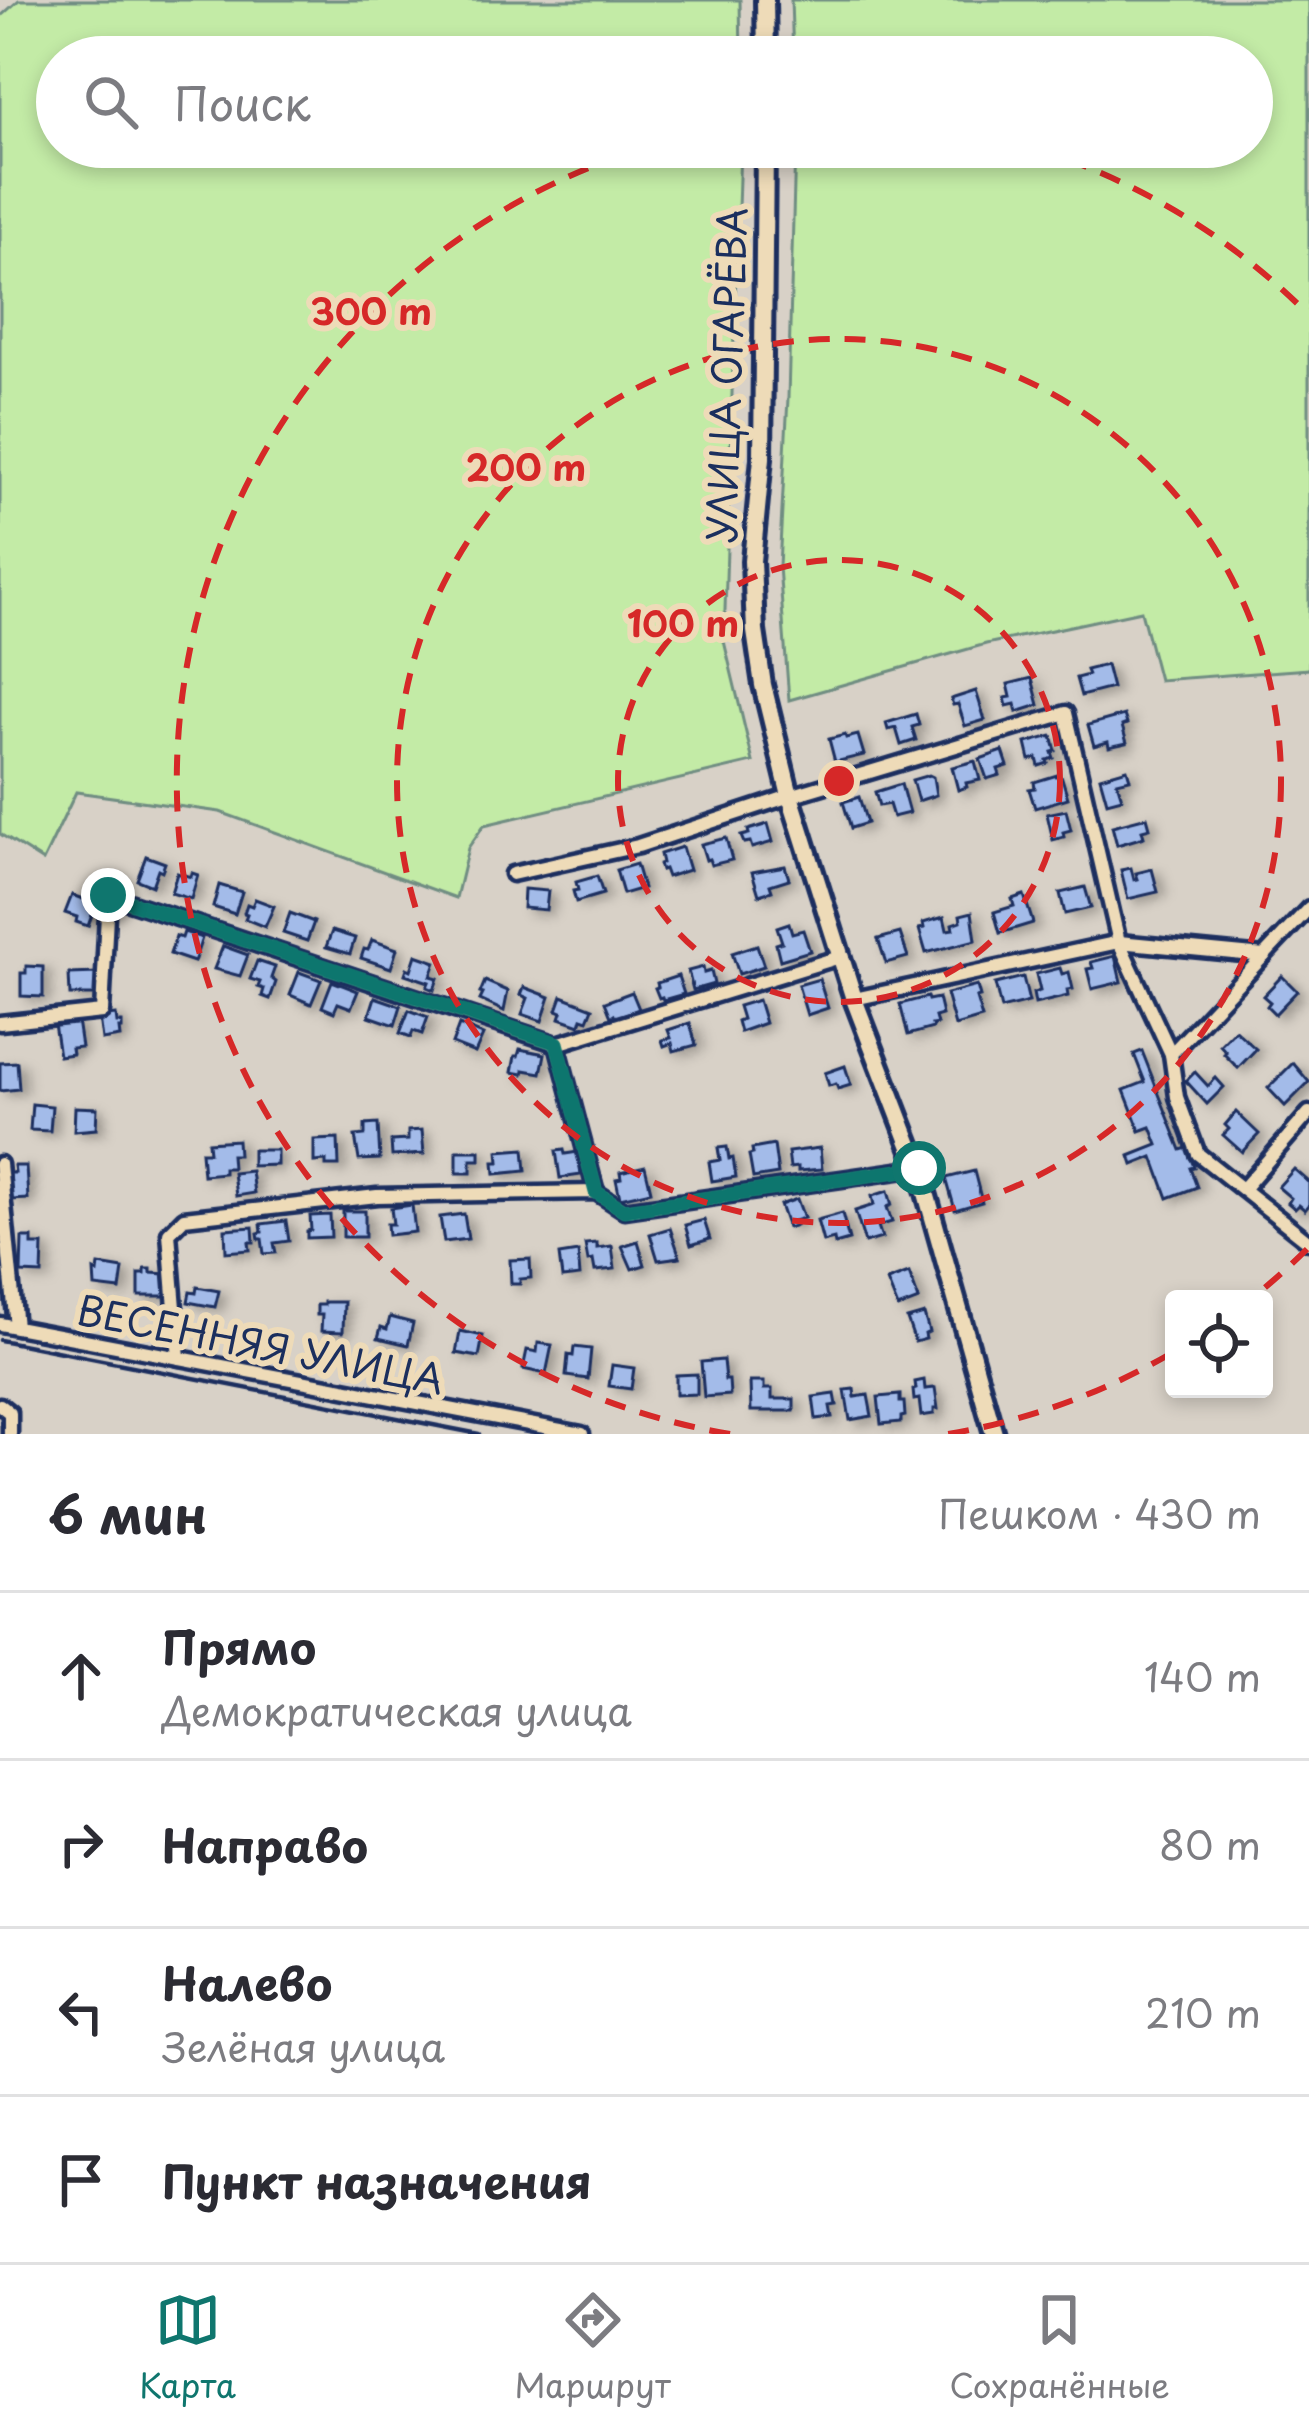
<!DOCTYPE html>
<html lang="ru">
<head>
<meta charset="utf-8">
<style>
  :root { --surface:#fff; --page:#f7f7f7; --text:#2b2b33; --muted:#7c7c81; --line:#e1e1e2; --accent:#0f766e }
  body { margin:0; font-family:"Playpen Sans",sans-serif; background:var(--page); color:var(--text) }
  .controls { position:absolute; right:36px; bottom:36px; display:grid; overflow:hidden; border-radius:12px; box-shadow:0 6px 18px #0003 }
  .controls button { width:108px; height:108px; display:grid; place-items:center; padding:0; border:0; border-bottom:3px solid var(--line); background:var(--surface); color:var(--text); font:60px sans-serif }
  .stop { position:absolute; width:36px; height:36px; margin:-27px; border:9px solid #0f766e; border-radius:50%; background:#fff }
  .stop.end { background:#0f766e; border-color:#fff; box-shadow:0 3px 12px #0008 }
  .list { margin:0; padding:0; list-style:none }
  h2 { display:flex; justify-content:space-between; align-items:center; height:156px; margin:0; padding:0 48px; font-size:51px }
  h2 small { font-size:39px; font-weight:400; color:var(--muted) }
  .list li { display:grid; grid-template-columns:78px 1fr auto; gap:36px; align-items:center; box-sizing:border-box; height:168px; padding:0 48px; border-top:3px solid var(--line) }
  .list b { display:block; font-size:45px; white-space:nowrap }
  .list p { margin:0; font-size:39px; white-space:nowrap; color:var(--muted) }
  .list em { font-size:39px; font-style:normal; color:var(--muted) }
  .icon { flex:none; width:66px; height:66px; fill:none; stroke:currentColor; stroke-width:2; stroke-linecap:round; stroke-linejoin:round }
  .map { position:relative; flex:none; width:1309px; height:1434px; overflow:hidden }
  .search { position:absolute; background:var(--surface); box-shadow:0 6px 18px #0003; left:36px; right:36px; top:36px; height:132px; display:flex; align-items:center; gap:30px; box-sizing:border-box; padding:0 42px; border-radius:66px; color:var(--muted); font-size:45px }
  .sheet { height:828px; background:var(--surface) }
  nav { display:flex; justify-content:space-around; align-items:center; box-sizing:border-box; height:168px; border-top:3px solid var(--line); background:var(--surface); font-size:33px; color:var(--muted) }
  nav a { display:grid; justify-items:center; gap:6px }
  nav .on { color:var(--accent) }
  .map>svg:first-child { display:block }
  .green { fill:#c3eba6; stroke:#6f8d82; stroke-width:3 }
  .building { fill:#a3bbe9; stroke:#1b2f5e; stroke-width:3; filter:url(#shadow) }
  .lines { fill:none; stroke-linecap:round; stroke-linejoin:round }
  .street-casing { stroke:#1b2f5e; stroke-width:21 }
  .secondary-casing { stroke:#1b2f5e; stroke-width:26 }
  .street { stroke:#eedbb8; stroke-width:12 }
  .secondary { stroke:#eedbb8; stroke-width:16 }
  .rail { stroke:#1b2f5e; stroke-width:4.5 }
  .route { stroke:#0f766e; stroke-width:15 }
  .ring { fill:none; stroke:#d62828; stroke-width:6; stroke-dasharray:21 15 }
  .labels { text-anchor:middle; dominant-baseline:central; stroke-width:12; stroke-linejoin:round; paint-order:stroke }
  .street-label { font-size:39px; fill:#1b2f5e; stroke:#eedbb8 }
  .centre { fill:#d62828; stroke:#eedbb8; stroke-width:6 }
  .ring-label { font-size:36px; text-anchor:middle; font-weight:bold; fill:#d62828; stroke:#eedbb8; stroke-width:12; stroke-linejoin:round; paint-order:stroke }
</style>
</head>
<body>
<div class="map">
<svg width="1309" height="1434" viewBox="0 0 1309 1434">
  <defs>
    <filter id="shadow"><feDropShadow dx="7" dy="4" stdDeviation="6" flood-color="#0004"/></filter>
  </defs>
  <rect width="100%" height="100%" fill="#d8d1c7"/>
  <filter id="ink" filterUnits="userSpaceOnUse"><feTurbulence type="fractalNoise" baseFrequency=".00833" numOctaves="2"/><feDisplacementMap in="SourceGraphic" scale="24" xChannelSelector="R" yChannelSelector="G"/><feConvolveMatrix kernelMatrix="1 2 1 2 8 2 1 2 1" color-interpolation-filters="sRGB"/></filter>
  <g filter="url(#ink)">
    <g class="green">
      <polygon points="19,0 740,0 741,57 57,57 57,147 740,147 724,641 753,762 484,825 468,848 456,898 220,812 76,792 43,861 0,834 0,17"/>
      <polygon points="791,0 1309,0 1309,669 1159,680 1141,611 986,644 789,700 779,566 788,398 795,147 1252,147 1252,57 793,57"/>
    </g>
    <g class="building">
      <polygon points="1106,665 1112,688 1081,696 1076,678 1088,675 1086,670"/>
      <polygon points="1032,678 1039,705 1017,712 1015,704 1007,706 1005,698 1011,697 1008,684"/>
      <polygon points="976,691 985,720 965,726 958,704 953,705 951,699"/>
      <polygon points="916,714 919,725 912,727 916,740 901,745 896,728 888,730 886,723"/>
      <polygon points="1124,715 1127,724 1122,726 1127,743 1109,747 1108,742 1094,746 1088,725"/>
      <polygon points="845,735 846,738 858,735 864,755 835,762 829,739"/>
      <polygon points="1052,736 1056,751 1052,752 1054,758 1047,760 1048,763 1039,766 1037,758 1030,760 1026,743"/>
      <polygon points="1003,751 1008,766 998,769 1000,775 987,779 980,759"/>
      <polygon points="975,761 980,780 966,783 967,787 958,790 952,767"/>
      <polygon points="1127,769 1130,779 1117,782 1122,798 1107,802 1100,777"/>
      <polygon points="929,775 933,777 936,795 918,801 912,780"/>
      <polygon points="1057,775 1059,779 1062,778 1068,798 1035,808 1029,789 1035,788 1034,782"/>
      <polygon points="901,784 909,813 893,817 889,804 879,806 875,792"/>
      <polygon points="859,797 867,823 851,828 843,802"/>
      <polygon points="1066,810 1071,830 1063,832 1064,837 1053,840 1047,814"/>
      <polygon points="1147,817 1150,828 1142,830 1144,837 1117,845 1112,826"/>
      <polygon points="768,824 773,842 752,848 750,842 744,843 741,836 749,834 748,830"/>
      <polygon points="726,838 732,860 711,865 709,859 706,860 701,844"/>
      <polygon points="682,847 689,870 667,877 664,869 661,870 659,864 662,863 660,854"/>
      <polygon points="146,856 165,863 162,871 158,869 152,886 137,880"/>
      <polygon points="636,864 643,888 623,894 616,870"/>
      <polygon points="785,866 789,879 770,885 772,891 759,895 752,872"/>
      <polygon points="1131,868 1134,880 1138,879 1136,873 1152,869 1158,892 1128,899 1121,870"/>
      <polygon points="177,873 191,877 192,873 198,875 191,899 171,893"/>
      <polygon points="597,876 603,894 576,902 573,891 578,890 576,882"/>
      <polygon points="219,885 242,892 235,914 213,907"/>
      <polygon points="1085,887 1091,908 1065,914 1060,893"/>
      <polygon points="524,889 548,891 546,910 523,908"/>
      <polygon points="72,895 96,904 88,926 76,922 77,917 65,913"/>
      <polygon points="1024,895 1033,923 1000,933 994,912 1014,906 1012,899"/>
      <polygon points="255,899 274,906 265,927 245,919 247,914 244,913 247,904 252,906"/>
      <polygon points="972,912 976,940 926,953 919,929 924,928 923,923 944,917 947,930 953,929 952,924 961,921 960,915"/>
      <polygon points="290,913 314,922 307,941 283,933"/>
      <polygon points="789,923 792,933 803,930 810,951 780,960 776,944 782,942 777,927"/>
      <polygon points="332,931 355,938 350,954 326,947"/>
      <polygon points="184,932 202,938 194,962 170,954 176,936 182,938"/>
      <polygon points="900,933 908,957 886,963 878,939"/>
      <polygon points="372,940 397,949 391,968 361,958 364,949 368,950"/>
      <polygon points="757,945 764,966 739,974 732,953"/>
      <polygon points="223,946 248,955 240,976 214,969"/>
      <polygon points="416,955 436,962 431,976 438,978 434,990 427,987 429,982 405,974 407,968 411,970"/>
      <polygon points="1115,956 1121,982 1092,989 1087,969 1093,968 1091,962"/>
      <polygon points="257,961 275,967 271,978 276,982 270,999 262,996 264,989 258,987 260,982 250,979"/>
      <polygon points="26,966 43,967 43,997 21,996 21,973 26,973"/>
      <polygon points="703,967 704,973 711,971 714,984 693,990 688,971"/>
      <polygon points="1060,968 1062,974 1069,972 1073,989 1067,990 1068,996 1035,1004 1033,993 1040,991 1036,974"/>
      <polygon points="299,972 321,980 311,1004 290,995"/>
      <polygon points="98,973 98,995 70,995 69,974"/>
      <polygon points="678,976 684,994 663,1000 662,997 659,998 655,988 658,987 657,983"/>
      <polygon points="1282,976 1297,991 1275,1014 1267,1006 1270,1002 1263,996"/>
      <polygon points="1023,977 1029,1002 1001,1009 995,984"/>
      <polygon points="819,979 828,1008 807,1015 798,985"/>
      <polygon points="332,981 358,991 351,1008 338,1003 334,1012 322,1007"/>
      <polygon points="485,981 508,991 504,1011 480,1000 483,994 480,993"/>
      <polygon points="977,986 980,997 976,998 982,1018 955,1026 946,994"/>
      <polygon points="524,987 550,997 542,1021 522,1014 528,998 521,995"/>
      <polygon points="632,992 639,1009 615,1018 614,1015 611,1017 605,1002"/>
      <polygon points="562,996 593,1008 588,1020 582,1018 580,1025 560,1018 562,1012 557,1010"/>
      <polygon points="375,997 401,1006 395,1025 369,1016"/>
      <polygon points="927,997 928,1000 938,998 942,1015 935,1017 937,1024 932,1025 933,1028 908,1035 900,1004"/>
      <polygon points="758,1000 765,1023 740,1032 737,1021 742,1019 738,1006"/>
      <polygon points="409,1010 428,1017 422,1034 413,1031 411,1037 400,1033"/>
      <polygon points="116,1015 117,1023 122,1023 122,1029 119,1029 120,1037 102,1040 99,1017"/>
      <polygon points="77,1020 81,1047 71,1048 72,1054 59,1056 54,1024"/>
      <polygon points="690,1023 696,1045 674,1051 672,1043 664,1046 662,1040 671,1038 668,1030"/>
      <polygon points="459,1025 483,1035 475,1053 452,1044"/>
      <polygon points="1235,1030 1256,1049 1238,1068 1224,1054 1226,1052 1220,1045"/>
      <polygon points="520,1049 545,1054 541,1073 524,1070 523,1074 512,1072 515,1056 518,1056"/>
      <polygon points="1142,1051 1181,1150 1187,1148 1194,1167 1190,1168 1197,1187 1168,1198 1153,1157 1133,1165 1130,1156 1158,1145 1151,1127 1140,1131 1124,1090 1145,1082 1134,1054"/>
      <polygon points="17,1062 19,1089 0,1091 0,1063"/>
      <polygon points="1293,1063 1309,1082 1285,1106 1268,1088"/>
      <polygon points="845,1066 851,1085 838,1089 836,1084 829,1086 825,1073"/>
      <polygon points="1195,1072 1208,1086 1216,1078 1224,1087 1207,1104 1186,1081"/>
      <polygon points="32,1104 52,1106 50,1131 30,1130"/>
      <polygon points="75,1107 97,1108 96,1129 74,1131"/>
      <polygon points="1236,1112 1259,1134 1242,1152 1223,1135 1229,1129 1225,1125"/>
      <polygon points="378,1124 380,1159 359,1160 355,1136 365,1135 365,1125"/>
      <polygon points="422,1130 424,1154 392,1156 391,1141 408,1140 408,1131"/>
      <polygon points="338,1139 339,1166 326,1166 326,1161 314,1162 314,1140"/>
      <polygon points="237,1140 238,1155 231,1155 232,1168 224,1168 224,1173 203,1175 201,1152 209,1152 208,1142"/>
      <polygon points="774,1145 778,1174 753,1178 749,1155 753,1154 752,1149"/>
      <polygon points="727,1147 729,1159 733,1158 736,1177 712,1181 709,1162 720,1160 718,1148"/>
      <polygon points="820,1148 822,1169 798,1171 798,1167 790,1168 788,1152"/>
      <polygon points="524,1149 526,1171 495,1174 494,1162 499,1162 498,1151"/>
      <polygon points="252,1150 277,1150 277,1165 252,1166"/>
      <polygon points="564,1150 565,1154 578,1152 581,1175 560,1178 556,1151"/>
      <polygon points="457,1151 480,1151 480,1160 471,1160 471,1173 457,1173"/>
      <polygon points="14,1166 26,1166 28,1199 12,1200 10,1173 15,1173"/>
      <polygon points="645,1166 651,1191 620,1198 616,1179 621,1178 620,1172"/>
      <polygon points="1294,1169 1309,1182 1309,1205 1305,1210 1299,1205 1295,1209 1288,1203 1291,1198 1278,1187"/>
      <polygon points="251,1171 254,1193 236,1196 233,1173"/>
      <polygon points="974,1171 982,1202 955,1210 946,1178"/>
      <polygon points="888,1191 892,1205 887,1207 892,1222 878,1226 882,1238 865,1243 855,1211 874,1205 872,1196"/>
      <polygon points="797,1199 804,1218 794,1221 796,1225 788,1228 780,1205"/>
      <polygon points="412,1205 415,1232 388,1235 387,1224 393,1224 391,1208"/>
      <rect x="343" y="1211" width="22" height="26"/>
      <polygon points="842,1213 849,1240 835,1244 834,1239 823,1242 817,1220"/>
      <polygon points="464,1214 468,1239 444,1242 440,1217"/>
      <polygon points="330,1215 331,1237 307,1238 307,1231 311,1230 310,1216"/>
      <polygon points="704,1220 710,1239 691,1245 685,1225"/>
      <polygon points="286,1221 289,1241 274,1243 276,1253 264,1254 262,1239 259,1239 258,1233 262,1232 261,1224"/>
      <polygon points="253,1227 254,1242 249,1242 250,1250 226,1252 225,1229"/>
      <polygon points="670,1228 680,1257 658,1260 650,1234"/>
      <polygon points="22,1238 32,1238 32,1245 43,1245 42,1274 21,1273"/>
      <polygon points="638,1241 645,1265 632,1269 622,1246"/>
      <polygon points="597,1243 597,1248 612,1246 615,1269 595,1271 593,1260 588,1261 585,1244"/>
      <polygon points="578,1252 580,1276 562,1278 559,1255"/>
      <polygon points="530,1259 531,1278 520,1279 520,1284 511,1284 510,1260"/>
      <polygon points="99,1265 123,1269 120,1290 95,1287 94,1271 98,1273"/>
      <polygon points="145,1269 151,1269 151,1273 167,1274 166,1296 139,1296 139,1274 145,1274"/>
      <polygon points="909,1273 919,1300 898,1308 887,1281"/>
      <polygon points="197,1287 219,1291 215,1307 188,1302 190,1292 196,1293"/>
      <polygon points="324,1302 344,1302 343,1332 321,1331 322,1315 317,1315 317,1305 324,1305"/>
      <polygon points="924,1314 929,1332 925,1334 926,1339 915,1342 907,1319"/>
      <polygon points="390,1317 413,1323 408,1345 378,1338 381,1327 387,1329"/>
      <polygon points="460,1331 483,1336 479,1357 456,1353"/>
      <polygon points="538,1343 552,1345 546,1374 523,1369 527,1350 537,1352"/>
      <polygon points="574,1347 591,1349 588,1379 566,1376 568,1355 573,1356"/>
      <polygon points="723,1360 725,1380 729,1380 730,1395 704,1397 701,1362"/>
      <polygon points="612,1365 634,1368 631,1389 609,1386"/>
      <polygon points="697,1374 697,1394 676,1395 676,1375"/>
      <polygon points="924,1380 925,1389 935,1388 938,1409 934,1409 934,1414 921,1416 919,1399 914,1400 913,1390 916,1389 915,1382"/>
      <polygon points="750,1382 764,1382 764,1389 772,1389 772,1399 794,1399 794,1411 751,1411"/>
      <polygon points="854,1389 855,1397 868,1395 872,1416 850,1420 845,1390"/>
      <polygon points="835,1394 837,1405 830,1406 832,1417 816,1419 813,1397"/>
      <polygon points="900,1395 900,1402 904,1402 905,1416 901,1417 901,1422 881,1424 878,1397"/>
    </g>
    <g class="lines">
      <defs>
        <g id="street">
          <polyline points="512,874 638,846 790,796 1066,713 1119,942 1171,1054 1177,1097 1198,1154 1309,1242"/>
          <polyline points="854,999 1119,942 1264,956"/>
          <polyline points="0,1023 102,1012 108,895 557,1044 840,957"/>
          <polyline points="557,1044 596,1192"/>
          <polyline points="1171,1054 1309,908"/>
          <polyline points="0,1164 16,1327"/>
          <polyline points="1243,1189 1309,1113"/>
          <polyline points="0,1324 582,1434"/>
          <polyline points="179,1358 169,1233 184,1218 377,1196 596,1192 624,1210 919,1168"/>
          <polyline points="0,1405 10,1413 10,1434"/>
        </g>
        <g id="secondary">
          <polyline points="765,0 766,57"/>
          <polyline points="765,147 762,458 752,561 755,631 763,685 790,796 854,999 919,1168 994,1434"/>
        </g>
      </defs>
      <use href="#street" class="street-casing"/>
      <use href="#secondary" class="secondary-casing"/>
      <use href="#street" class="street"/>
      <use href="#secondary" class="secondary"/>
      <polyline class="rail" points="0,1340 479,1434"/>
    </g>
  </g>
  <g class="lines" filter="url(#ink)">
    <polyline class="route" points="108,895 557,1043 596,1192 624,1210 919,1168"/>
  </g>
  <g class="ring">
    <circle cx="839" cy="781" r="221"/>
    <circle cx="839" cy="781" r="442"/>
    <path d="M1307 1249A662 662 0 0 1 1256 1295M1170 1354A662 662 0 0 1 948 1434M730 1434A662 662 0 0 1 645 148M1033 148A662 662 0 0 1 1307 313"/>
  </g>
  <g class="labels">
    <g class="street-label">
      <text transform="translate(725 375) rotate(-88)">УЛИЦА ОГАРЁВА</text>
      <text transform="translate(261 1343) rotate(11)">ВЕСЕННЯЯ УЛИЦА</text>
    </g>
  </g>
  <circle cx="839" cy="781" r="18" class="centre"/>
  <g class="ring-label">
    <text x="371" y="325">300 m</text>
    <text x="526" y="481">200 m</text>
    <text x="683" y="637">100 m</text>
  </g>
</svg>
<div class="controls">
<button><svg class="icon" aria-label="locate" viewBox="0 0 24 24"><circle cx="12" cy="12" r="6"/><path d="M12 2v4M12 18v4M2 12h4M18 12h4"/></svg></button>
</div>
<div class="stop" style="left:919px;top:1168px"></div>
<div class="stop end" style="left:108px;top:895px"></div>
<div class="search"><svg class="icon" aria-label="search" viewBox="0 0 24 24"><circle cx="10" cy="10" r="6"/><path d="M15 15l6 6"/></svg>Поиск</div>
</div>
<section class="sheet">
<h2>6 мин<small>Пешком · 430 m</small></h2>
<ul class="list">
<li><svg class="icon" aria-label="ahead" viewBox="0 0 24 24"><path d="M12 20V5M6 11l6-6 6 6"/></svg><div><b>Прямо</b><p>Демократическая улица</p></div><em>140 m</em></li>
<li><svg class="icon" aria-label="right" viewBox="0 0 24 24"><path d="M7 20v-9h11M14 6l5 5-5 5"/></svg><div><b>Направо</b></div><em>80 m</em></li>
<li><svg class="icon" aria-label="left" viewBox="0 0 24 24"><path d="M17 20v-9H6M10 6l-5 5 5 5"/></svg><div><b>Налево</b><p>Зелёная улица</p></div><em>210 m</em></li>
<li><svg class="icon" aria-label="arrive" viewBox="0 0 24 24"><path d="M6 21V4h12l-3 4 3 4H6"/></svg><div><b>Пункт назначения</b></div></li>
</ul>
</section>
<nav>
<a class="on"><svg class="icon" aria-label="map" viewBox="0 0 24 24"><path d="M3 6l6-2 6 2 6-2v14l-6 2-6-2-6 2zM9 4v14M15 6v14"/></svg>Карта</a>
<a><svg class="icon" aria-label="directions" viewBox="0 0 24 24"><path d="M12 3l9 9-9 9-9-9zM9 14v-3h6M13 9l2 2-2 2"/></svg>Маршрут</a>
<a><svg class="icon" aria-label="saved" viewBox="0 0 24 24"><path d="M7 4h10v16l-5-4-5 4z"/></svg>Сохранённые</a>
</nav>
</body>
</html>
